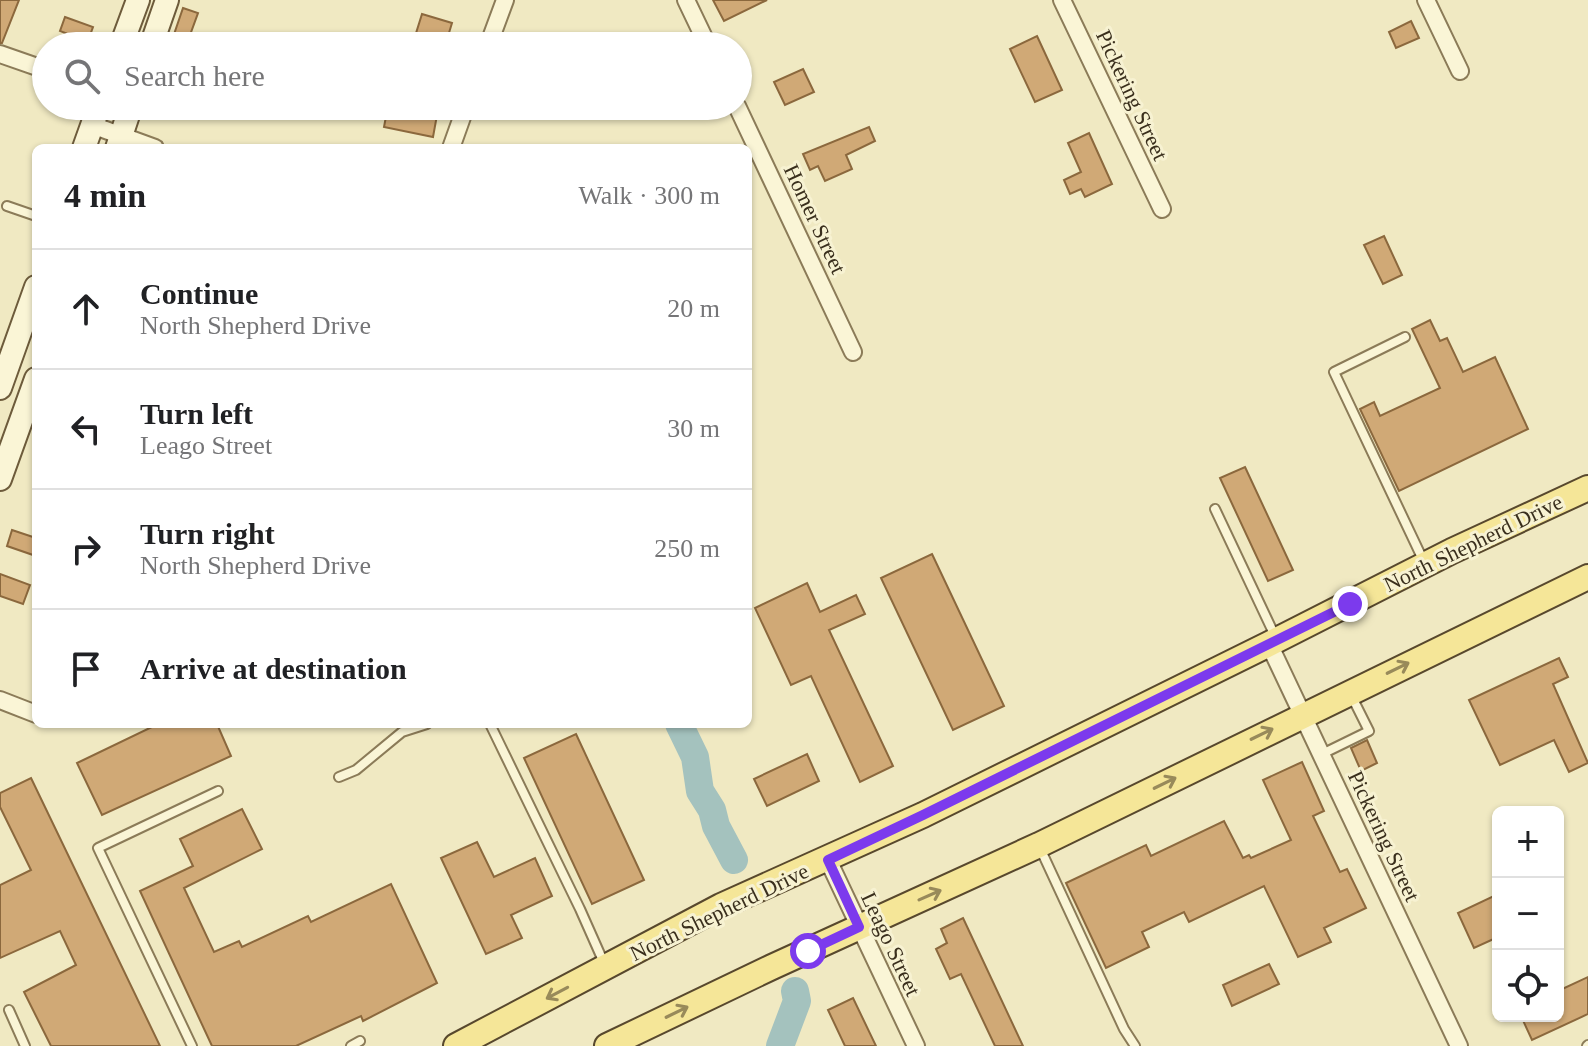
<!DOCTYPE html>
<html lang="en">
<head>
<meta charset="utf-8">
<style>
  :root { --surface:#fff; --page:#f2f2f2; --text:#202124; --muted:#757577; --line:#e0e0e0 }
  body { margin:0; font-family:Georgia,serif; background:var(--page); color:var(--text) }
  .controls { position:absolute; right:24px; bottom:24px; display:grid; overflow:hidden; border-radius:12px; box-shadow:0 2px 6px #0004 }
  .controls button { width:72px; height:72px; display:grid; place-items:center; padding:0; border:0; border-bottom:2px solid var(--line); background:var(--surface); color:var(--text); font:40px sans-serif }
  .stop { position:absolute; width:24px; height:24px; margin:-18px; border:6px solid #7c3aed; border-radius:50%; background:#fff }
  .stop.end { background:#7c3aed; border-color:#fff; box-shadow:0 2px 8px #0008 }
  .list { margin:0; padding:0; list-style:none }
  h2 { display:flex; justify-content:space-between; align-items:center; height:104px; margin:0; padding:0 32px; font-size:34px }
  h2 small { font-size:26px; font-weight:400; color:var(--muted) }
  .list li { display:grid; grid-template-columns:52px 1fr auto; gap:24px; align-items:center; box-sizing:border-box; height:120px; padding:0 32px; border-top:2px solid var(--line) }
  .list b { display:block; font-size:30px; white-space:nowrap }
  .list p { margin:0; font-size:26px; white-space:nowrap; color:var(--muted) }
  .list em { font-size:26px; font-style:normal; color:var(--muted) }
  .icon { flex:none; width:44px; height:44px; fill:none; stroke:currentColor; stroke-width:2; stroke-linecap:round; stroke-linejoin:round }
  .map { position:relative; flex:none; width:1588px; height:1046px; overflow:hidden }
  .search { position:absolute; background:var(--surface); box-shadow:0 2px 6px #0004; left:32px; top:32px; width:720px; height:88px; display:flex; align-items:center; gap:20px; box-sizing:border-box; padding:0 28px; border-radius:44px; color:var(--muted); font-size:30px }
  .panel { position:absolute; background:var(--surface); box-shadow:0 2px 6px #0004; left:32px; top:144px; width:720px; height:584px; border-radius:12px }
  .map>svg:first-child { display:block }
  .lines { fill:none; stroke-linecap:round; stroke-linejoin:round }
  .river { stroke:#a4c2be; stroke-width:28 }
  .building { fill:#d0a976; stroke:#8b683d; stroke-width:2 }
  .service-casing { stroke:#8b7b58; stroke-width:12 }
  .minor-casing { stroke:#8b7b58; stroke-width:20 }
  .secondary-casing { stroke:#6d5b3b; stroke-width:26 }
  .primary-casing { stroke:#58482d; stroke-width:28 }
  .service { stroke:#faf5d6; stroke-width:8 }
  .minor { stroke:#faf5d6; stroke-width:16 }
  .secondary { stroke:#faf5d6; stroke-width:22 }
  .primary { stroke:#f5e698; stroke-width:24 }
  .oneway { stroke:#988a5a }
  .route { stroke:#7c3aed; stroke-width:10 }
  .labels { text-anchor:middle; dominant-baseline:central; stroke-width:6; stroke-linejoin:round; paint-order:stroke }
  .street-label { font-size:22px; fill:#3a2f1d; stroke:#f7f2d2 }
</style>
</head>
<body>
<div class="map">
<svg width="1588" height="1046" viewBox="0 0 1588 1046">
  <rect width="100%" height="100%" fill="#f0e9c2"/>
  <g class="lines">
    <g class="river">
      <polyline points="679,724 695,757 700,791 712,810 716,826 734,860"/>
      <polyline points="780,1046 797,1001 795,991"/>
    </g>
  </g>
  <g class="building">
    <polygon points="0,0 19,0 2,43 0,43"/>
    <polygon points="713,0 767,0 724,21"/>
    <polygon points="183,8 198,13 186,46 170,46"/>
    <polygon points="422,14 452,23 445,46 412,46"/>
    <polygon points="65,17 93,27 86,46 64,46 68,34 60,31"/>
    <polygon points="1411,21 1419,38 1396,48 1389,32"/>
    <polygon points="1037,36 1062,90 1035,102 1010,49"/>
    <polygon points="803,69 814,92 785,105 774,82"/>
    <polygon points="388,106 437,115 433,137 384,127"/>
    <polygon points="869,127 875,141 846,155 852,169 825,181 818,166 810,170 803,154"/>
    <polygon points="1089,133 1112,184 1085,197 1081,189 1070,194 1064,180 1081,172 1068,143"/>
    <polygon points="1384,236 1402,275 1383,284 1364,245"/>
    <polygon points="1430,320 1440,341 1447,338 1463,372 1495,357 1528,429 1399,491 1360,409 1374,402 1380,416 1440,388 1412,329"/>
    <polygon points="1245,467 1293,570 1268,581 1220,478"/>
    <polygon points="12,530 36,538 36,556 7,546"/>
    <polygon points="932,554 1004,706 953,730 881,578"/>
    <polygon points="0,574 30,585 23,604 0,596"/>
    <polygon points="807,583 820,612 856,595 865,614 829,630 893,766 860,782 811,676 791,685 755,608"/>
    <polygon points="1559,658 1568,677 1553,684 1588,763 1569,772 1554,740 1500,765 1469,700"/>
    <polygon points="158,724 217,724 231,756 102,815 77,763"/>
    <polygon points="576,734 644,880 592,904 524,758"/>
    <polygon points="1367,740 1377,763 1361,771 1351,748"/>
    <polygon points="807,754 819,781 767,806 754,779"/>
    <polygon points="1302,762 1324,811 1313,816 1340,872 1347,869 1366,908 1324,928 1331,942 1298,957 1264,886 1189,922 1184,912 1142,932 1149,947 1106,968 1066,883 1146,845 1151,856 1224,821 1243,858 1249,855 1251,858 1291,840 1263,780"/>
    <polygon points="31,778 160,1046 51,1046 24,992 76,965 60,931 0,958 0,885 31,870 0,807 0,793"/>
    <polygon points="242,809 262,849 184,888 214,952 239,941 242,947 308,916 311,922 391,884 437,983 363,1021 361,1016 296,1046 212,1046 140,891 193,866 180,839"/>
    <polygon points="477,842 494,877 535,858 552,896 511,915 522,938 486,954 441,858"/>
    <polygon points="1498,894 1498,937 1474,948 1458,913"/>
    <polygon points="963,918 1023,1046 995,1046 961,974 950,979 936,949 947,943 941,929"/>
    <polygon points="1269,964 1279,984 1232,1006 1223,985"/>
    <polygon points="1588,977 1588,1014 1532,1040 1521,1016 1558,1016 1558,991"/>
    <polygon points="853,998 876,1046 845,1046 828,1010"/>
  </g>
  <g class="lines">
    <defs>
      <g id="service">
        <polyline points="7,206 36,216"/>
        <polyline points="1405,337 1334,372 1425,564"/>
        <polyline points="1215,509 1275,636"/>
        <polyline points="490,724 580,909 604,963"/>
        <polyline points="1322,754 1369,731 1352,697"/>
        <polyline points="339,777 356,770 402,732 427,724"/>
        <polyline points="1039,846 1124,1029 1135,1046"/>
        <polyline points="9,1010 25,1046"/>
        <polyline points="192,1046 98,848 218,791"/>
        <polyline points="351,1046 360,1041"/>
        <polyline points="1587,1046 1588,1045"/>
      </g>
      <g id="minor">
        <polyline points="686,0 708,46"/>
        <polyline points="1062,0 1162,209"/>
        <polyline points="1426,0 1460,71"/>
        <polyline points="488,46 505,0"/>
        <polyline points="0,54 46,70"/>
        <polyline points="737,106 853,352"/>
        <polyline points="92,125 155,148"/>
        <polyline points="451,148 466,106"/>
        <polyline points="1269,644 1459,1046"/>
        <polyline points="0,700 36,714"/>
        <polyline points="828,860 916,1046"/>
      </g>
      <g id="secondary">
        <polyline points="121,46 138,0"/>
        <polyline points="151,46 167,0"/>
        <polyline points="84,148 99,106"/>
        <polyline points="117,148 131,106"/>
        <polyline points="0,388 36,287"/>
        <polyline points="0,479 36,379"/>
      </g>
      <g id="primary">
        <polyline points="456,1046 721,906 923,815 1269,644 1452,551 1588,488"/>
        <polyline points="607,1046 772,967 1039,845 1588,577"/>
      </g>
    </defs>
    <use href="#service" class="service-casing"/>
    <use href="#minor" class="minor-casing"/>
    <use href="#secondary" class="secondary-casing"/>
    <use href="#primary" class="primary-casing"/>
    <use href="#service" class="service"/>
    <use href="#minor" class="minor"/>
    <use href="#secondary" class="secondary"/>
    <use href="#primary" class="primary"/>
  </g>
  <defs><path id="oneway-shaft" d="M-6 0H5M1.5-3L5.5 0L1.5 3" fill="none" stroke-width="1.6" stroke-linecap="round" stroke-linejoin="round" transform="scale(2)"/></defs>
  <g class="oneway">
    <use href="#oneway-shaft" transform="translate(1398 668) rotate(-26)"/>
    <use href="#oneway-shaft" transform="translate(1262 734) rotate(-26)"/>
    <use href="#oneway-shaft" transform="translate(1165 783) rotate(-26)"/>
    <use href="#oneway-shaft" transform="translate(930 895) rotate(-24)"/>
    <use href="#oneway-shaft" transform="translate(557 993) rotate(152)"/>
    <use href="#oneway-shaft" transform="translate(677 1012) rotate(-26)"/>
  </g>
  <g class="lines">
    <polyline class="route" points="808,951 859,927 828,860 923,815 1350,604"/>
  </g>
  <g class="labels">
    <g class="street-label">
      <text transform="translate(1132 95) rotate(65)">Pickering Street</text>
      <text transform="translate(815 219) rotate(65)">Homer Street</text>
      <text transform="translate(1473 543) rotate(-26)">North Shepherd Drive</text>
      <text transform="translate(1384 836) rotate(65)">Pickering Street</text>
      <text transform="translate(719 912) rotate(-26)">North Shepherd Drive</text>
      <text transform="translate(891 944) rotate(65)">Leago Street</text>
    </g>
  </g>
</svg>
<div class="controls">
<button>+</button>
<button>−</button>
<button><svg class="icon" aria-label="locate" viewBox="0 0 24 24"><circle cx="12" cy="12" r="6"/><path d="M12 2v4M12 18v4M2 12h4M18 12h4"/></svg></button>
</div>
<div class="stop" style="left:808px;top:951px"></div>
<div class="stop end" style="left:1350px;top:604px"></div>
<div class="search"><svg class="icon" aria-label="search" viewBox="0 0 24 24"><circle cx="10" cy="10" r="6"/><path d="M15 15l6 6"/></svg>Search here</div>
<section class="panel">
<h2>4 min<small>Walk · 300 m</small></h2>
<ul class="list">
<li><svg class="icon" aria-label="ahead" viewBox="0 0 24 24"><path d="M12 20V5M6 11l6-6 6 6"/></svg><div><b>Continue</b><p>North Shepherd Drive</p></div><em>20 m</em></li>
<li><svg class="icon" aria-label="left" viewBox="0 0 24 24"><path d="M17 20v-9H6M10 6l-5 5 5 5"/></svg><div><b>Turn left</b><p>Leago Street</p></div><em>30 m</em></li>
<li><svg class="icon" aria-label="right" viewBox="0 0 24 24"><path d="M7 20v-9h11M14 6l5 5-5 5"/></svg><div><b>Turn right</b><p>North Shepherd Drive</p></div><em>250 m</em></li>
<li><svg class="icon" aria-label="arrive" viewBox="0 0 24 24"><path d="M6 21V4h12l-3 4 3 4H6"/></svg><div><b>Arrive at destination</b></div></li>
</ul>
</section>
</div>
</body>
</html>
